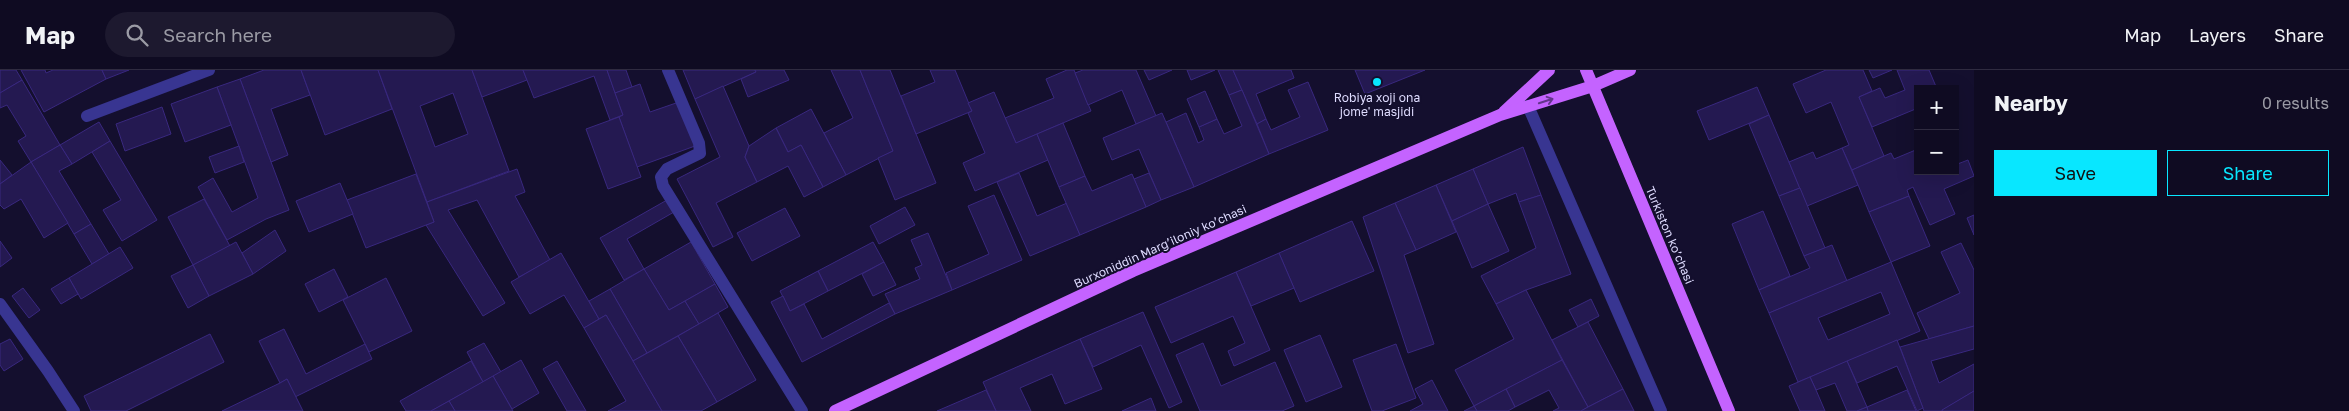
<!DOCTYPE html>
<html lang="en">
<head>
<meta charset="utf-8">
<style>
  :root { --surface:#0f0b22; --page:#1d192f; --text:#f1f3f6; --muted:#9b9ba5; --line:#2f2b40; --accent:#08e7ff }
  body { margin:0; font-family:"Golos Text",sans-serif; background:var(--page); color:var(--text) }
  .controls { position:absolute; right:15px; top:15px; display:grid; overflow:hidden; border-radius:0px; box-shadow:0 5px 20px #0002 }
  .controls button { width:45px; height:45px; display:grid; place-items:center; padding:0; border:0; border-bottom:1px solid var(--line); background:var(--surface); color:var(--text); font:25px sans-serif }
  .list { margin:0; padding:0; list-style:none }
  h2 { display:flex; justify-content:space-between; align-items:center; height:65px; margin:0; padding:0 20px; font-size:21px }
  h2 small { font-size:16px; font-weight:400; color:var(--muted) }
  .actions { display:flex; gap:10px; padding:15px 20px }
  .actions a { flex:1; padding:11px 0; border:1px solid var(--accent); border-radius:0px; text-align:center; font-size:18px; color:var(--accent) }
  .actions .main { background:var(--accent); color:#111 }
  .icon { flex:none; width:28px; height:28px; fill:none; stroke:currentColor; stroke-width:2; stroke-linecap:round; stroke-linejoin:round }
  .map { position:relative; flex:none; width:1974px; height:341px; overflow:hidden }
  header { display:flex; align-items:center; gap:30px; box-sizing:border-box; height:70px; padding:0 25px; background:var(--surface); border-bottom:1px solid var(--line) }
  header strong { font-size:24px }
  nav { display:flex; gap:28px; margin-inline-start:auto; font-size:18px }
  .search { width:350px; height:45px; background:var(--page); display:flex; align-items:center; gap:12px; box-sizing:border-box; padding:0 18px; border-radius:28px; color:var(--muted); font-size:19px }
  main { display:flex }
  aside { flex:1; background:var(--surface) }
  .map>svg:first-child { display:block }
  .building { fill:#241951; stroke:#39287f; fill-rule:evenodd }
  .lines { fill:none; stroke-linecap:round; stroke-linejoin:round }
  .minor { stroke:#383591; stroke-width:12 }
  .major { stroke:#c463ff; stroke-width:12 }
  .oneway { stroke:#63358c }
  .poi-dot { fill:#08e7ff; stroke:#140f2e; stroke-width:2 }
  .labels { text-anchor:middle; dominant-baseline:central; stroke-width:4; stroke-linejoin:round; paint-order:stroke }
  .poi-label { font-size:12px; fill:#dfdcff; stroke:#140f2e }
  .street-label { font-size:12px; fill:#dfdcff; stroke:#140f2e }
</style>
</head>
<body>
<header>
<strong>Map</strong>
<div class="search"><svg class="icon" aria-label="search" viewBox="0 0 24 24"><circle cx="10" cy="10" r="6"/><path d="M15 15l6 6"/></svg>Search here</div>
<nav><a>Map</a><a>Layers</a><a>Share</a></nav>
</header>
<main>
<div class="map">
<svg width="1974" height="341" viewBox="0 0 1974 341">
  <rect width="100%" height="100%" fill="#140f2e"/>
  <g class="building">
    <polygon points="0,0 16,0 22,10 0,23"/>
    <polygon points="21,0 45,0 46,3 53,0 102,0 106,9 44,42"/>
    <polygon points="102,0 129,0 106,9"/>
    <polygon points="264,0 301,0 310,25 271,39 288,85 271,92 240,9"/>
    <polygon points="301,0 378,0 392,39 325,65"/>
    <path d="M378,0H472L509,101L427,132ZM453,23L468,64L435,77L420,36Z"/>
    <polygon points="472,0 523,0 527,10 482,27"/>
    <polygon points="523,0 607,0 623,45 610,50 594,6 534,28"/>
    <polygon points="607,0 626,0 632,17 615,23"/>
    <polygon points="683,0 755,0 756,2 695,29"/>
    <polygon points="755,0 784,0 789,10 748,27 741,9 756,2"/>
    <polygon points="831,0 860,0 893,81 846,105 824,63 853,48"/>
    <polygon points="860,0 890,0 936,113 895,130 878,88 893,81"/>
    <polygon points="930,0 955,0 972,41 916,64 901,26 935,12"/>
    <polygon points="1067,0 1074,0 1091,41 1016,73 1005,48 1054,28 1046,9"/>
    <polygon points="1083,0 1136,0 1156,46 1136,54 1122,20 1088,35 1075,3"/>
    <polygon points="1144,0 1172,0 1149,10"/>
    <polygon points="1187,0 1215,0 1191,10"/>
    <polygon points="1218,0 1233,0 1242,20 1229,25"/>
    <polygon points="1233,0 1291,0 1294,8 1256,24 1266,49 1257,54"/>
    <polygon points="1355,0 1425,0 1365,24"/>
    <polygon points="1826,0 1863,0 1872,21 1859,27 1884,86 1852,100 1842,78 1849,75 1831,32 1806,43 1793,14"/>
    <polygon points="1869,0 1892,0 1873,8"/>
    <polygon points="1897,0 1929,0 1937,19 1918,19 1918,38 1872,57 1859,27 1880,18 1885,28 1905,20"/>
    <polygon points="240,9 289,140 266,149 227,170 198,117 213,108 232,142 258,128 217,17"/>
    <polygon points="22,10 60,75 31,92 18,71 26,66 7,35 0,38 0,23"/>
    <polygon points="1308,12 1328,60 1269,84 1257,54 1266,49 1271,60 1300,47 1288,20"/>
    <polygon points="640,14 650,42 679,32 695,76 637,97 619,47 623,45 615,23"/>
    <polygon points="723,16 749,76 745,87 757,112 716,133 733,167 713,177 677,109 720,87 695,29"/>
    <polygon points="217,17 231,55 185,72 171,34"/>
    <polygon points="1757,17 1769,45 1709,70 1697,41"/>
    <polygon points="1242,20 1269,84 1194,117 1166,52 1186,43 1198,73 1204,70 1199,57 1217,49 1224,64 1242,56 1229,25"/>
    <polygon points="1205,21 1217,49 1199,57 1187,29"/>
    <polygon points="994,22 1016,73 1037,64 1048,90 975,121 963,93 985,83 968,43 972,41 968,33"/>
    <polygon points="162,37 171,64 125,81 116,54"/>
    <polygon points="811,39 846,105 823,117 801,75 788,82 776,58"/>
    <polygon points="1162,43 1194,117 1161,130 1139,79 1112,90 1103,68"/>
    <polygon points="1769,45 1800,118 1779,126 1749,54"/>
    <polygon points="619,47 641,107 608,119 586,59"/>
    <polygon points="99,52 110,71 72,94 60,75"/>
    <polygon points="1063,53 1085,106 1059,117 1037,64"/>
    <polygon points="776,58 788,82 801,75 823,117 804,127 788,96 757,112 745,87 749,76"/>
    <polygon points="110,71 157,150 122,171 103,140 121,130 92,82"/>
    <polygon points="60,75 72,94 59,101 91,154 74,164 31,92"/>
    <polygon points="239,76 244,92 215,103 209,87"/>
    <polygon points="1523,77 1541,125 1519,132 1516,123 1488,134 1473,99"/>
    <polygon points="1842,78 1858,115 1807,136 1789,92 1813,82 1816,89"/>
    <polygon points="1918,79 1918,101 1955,101 1955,95 1968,90 1974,106 1944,119 1955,144 1930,155 1913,117 1907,120 1909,126 1869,142 1852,100 1891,83 1894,89"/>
    <polygon points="0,90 12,105 0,114"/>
    <polygon points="31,92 68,153 44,168 21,129 4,139 0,135 0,114"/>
    <polygon points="517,99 525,122 515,126 550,190 519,207 477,130 448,140 505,233 483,246 426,155 434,152 427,132"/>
    <polygon points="1473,99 1488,134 1452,151 1436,115"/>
    <polygon points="1019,103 1037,146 1067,133 1080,165 1030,186 997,112"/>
    <polygon points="1149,103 1161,130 1146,137 1134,109"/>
    <polygon points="416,104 434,152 366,178 347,130"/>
    <polygon points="1132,104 1146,137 1080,165 1059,117 1085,106 1092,121"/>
    <polygon points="340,113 353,144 309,162 296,131"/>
    <polygon points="1436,115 1456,162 1416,180 1395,133"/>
    <polygon points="1800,118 1825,178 1804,186 1779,126"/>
    <polygon points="994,125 1022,190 952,220 946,203 989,184 968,136"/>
    <polygon points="1541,125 1571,204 1526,220 1496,234 1481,206 1536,178 1519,132"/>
    <polygon points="1909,126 1930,176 1891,192 1869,142"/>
    <polygon points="204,129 230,176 193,195 168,147"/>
    <polygon points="667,130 674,142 627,169 644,199 624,210 600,168"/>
    <polygon points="1395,133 1416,180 1404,185 1434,274 1408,283 1363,147"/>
    <polygon points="1488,134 1509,181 1472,198 1452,151"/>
    <polygon points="905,137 915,155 879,174 870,156"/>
    <polygon points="785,138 800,166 752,191 737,163"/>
    <polygon points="1763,141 1790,206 1759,220 1732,154"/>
    <polygon points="1974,145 1974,165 1967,148"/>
    <polygon points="1352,151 1374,201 1300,232 1279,183"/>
    <polygon points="91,154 109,184 92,194 74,164"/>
    <polygon points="275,160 286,181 253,204 242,183"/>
    <polygon points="928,163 952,220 895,244 885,224 920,209 915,198 922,195 911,170"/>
    <polygon points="0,171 12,188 0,197"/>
    <polygon points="236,172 253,204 209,226 193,195"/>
    <polygon points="691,172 715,214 669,240 644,199"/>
    <polygon points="873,172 884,192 828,221 818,201"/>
    <polygon points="1961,173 1974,200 1974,256 1929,269 1917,243 1960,223 1941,182"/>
    <polygon points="1832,175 1847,211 1769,243 1759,220 1810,198 1804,186"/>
    <polygon points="120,177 133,198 81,229 69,208"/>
    <polygon points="561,183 599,249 584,258 564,225 530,244 511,212"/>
    <polygon points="1279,183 1294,218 1251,236 1236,202"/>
    <polygon points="884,192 896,215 873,226 862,204"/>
    <path d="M1891,192L1920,261L1798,312L1769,243ZM1881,222L1890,244L1828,270L1818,248Z"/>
    <polygon points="193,195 209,226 188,238 171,206"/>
    <polygon points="334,199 348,227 319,242 305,214"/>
    <polygon points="644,199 669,240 685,231 699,254 647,283 610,219"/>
    <polygon points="818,201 828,221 790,241 780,221"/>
    <polygon points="1236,202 1270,280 1234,296 1228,281 1245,273 1233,246 1171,273 1155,237"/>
    <polygon points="69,208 78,224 61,234 51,219"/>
    <polygon points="386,208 412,261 369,282 343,230"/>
    <polygon points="715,214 728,237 699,254 685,231"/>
    <polygon points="23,218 40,240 29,248 12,226"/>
    <polygon points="610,219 647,283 633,291 606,245 599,249 589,231"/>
    <polygon points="1526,220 1562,290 1474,336 1455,300 1514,269 1496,234"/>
    <polygon points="783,226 790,241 804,234 822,269 889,233 895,244 802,292 771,232"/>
    <polygon points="1591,229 1599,246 1578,257 1569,240"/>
    <polygon points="1143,242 1182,332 1169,338 1141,275 1093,297 1080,269"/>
    <polygon points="718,243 756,310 717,332 678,266"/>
    <polygon points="606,245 633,291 662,341 608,341 626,331 584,258"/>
    <polygon points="1588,252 1623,319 1588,337 1552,270"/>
    <polygon points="1974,256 1974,279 1931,291 1939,313 1974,294 1974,321 1941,341 1924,341 1900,277"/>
    <polygon points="284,259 306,304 365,274 372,289 295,327 287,309 280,313 259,271"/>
    <polygon points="210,264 224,292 126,341 91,341 84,326"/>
    <polygon points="1320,265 1342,317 1306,332 1284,280"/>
    <polygon points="678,266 717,332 701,341 662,341 633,291"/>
    <polygon points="10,269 23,289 4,301 0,295 0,274"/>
    <polygon points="1080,269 1102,319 1065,334 1052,304 1020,318 1031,341 996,341 983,312"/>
    <polygon points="1897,270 1923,338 1917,341 1897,296 1857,313 1847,291"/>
    <polygon points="484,273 501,302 483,312 467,282"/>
    <polygon points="1203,273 1221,316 1275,292 1294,336 1282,341 1200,341 1176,285"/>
    <polygon points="1396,274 1416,328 1382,341 1372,341 1353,290"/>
    <polygon points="521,290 539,323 512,339 493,306"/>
    <polygon points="1562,290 1588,337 1581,341 1553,341 1559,338 1549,320 1515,337 1506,319"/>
    <polygon points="471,291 483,312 431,341 406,341 400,331"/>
    <polygon points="557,291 586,341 567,341 543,299"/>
    <polygon points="1847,291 1867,337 1857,341 1847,341 1835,313 1816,320 1810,307"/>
    <polygon points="493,306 513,341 455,341 449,331"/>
    <polygon points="1810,307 1816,320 1825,341 1800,341 1789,316"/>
    <polygon points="287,309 303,341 222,341 280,313"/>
    <polygon points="1432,310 1448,341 1410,341 1423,334 1415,319"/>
    <polygon points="1506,319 1515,337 1508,341 1477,341 1474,336"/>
    <polygon points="1623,319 1634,341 1581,341 1588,337"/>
    <polygon points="986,320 996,341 937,341"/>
    <polygon points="1907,320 1916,341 1868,341 1867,337"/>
    <polygon points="1974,321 1974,341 1943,341 1942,340"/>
    <polygon points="1151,328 1156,341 1122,341"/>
    <polygon points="449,331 455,341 431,341"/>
    <polygon points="1474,336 1477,341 1464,341"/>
    <polygon points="1867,337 1868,341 1857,341"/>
  </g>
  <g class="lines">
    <g class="minor">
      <polyline points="668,0 699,73 700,83 667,99 661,107 663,116 802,341"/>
      <polyline points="1528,36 1661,341"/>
      <polyline points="87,46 209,0"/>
      <polyline points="0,234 48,301 74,341"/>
    </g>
    <g class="major">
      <polyline points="1586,0 1729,341"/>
      <polyline points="1504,42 1549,0"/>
      <polyline points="835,341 1133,201 1500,45 1593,16 1630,0"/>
    </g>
  </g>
  <defs><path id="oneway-shaft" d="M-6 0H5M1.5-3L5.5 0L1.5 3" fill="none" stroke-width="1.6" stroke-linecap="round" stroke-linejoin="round" transform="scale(1.25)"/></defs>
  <use class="oneway" href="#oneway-shaft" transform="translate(1546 31) rotate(-18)"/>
  <circle class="poi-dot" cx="1377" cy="12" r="5"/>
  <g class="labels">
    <g class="poi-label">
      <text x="1377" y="27">Robiya xoji ona<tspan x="1377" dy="14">jome' masjidi</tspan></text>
    </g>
    <g class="street-label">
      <text transform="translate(1670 165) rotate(67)">Turkiston ko’chasi</text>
      <text transform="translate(1160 176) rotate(-24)">Burxoniddin Marg’iloniy ko’chasi</text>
    </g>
  </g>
</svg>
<div class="controls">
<button>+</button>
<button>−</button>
</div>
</div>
<aside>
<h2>Nearby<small>0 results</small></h2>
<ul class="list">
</ul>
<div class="actions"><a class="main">Save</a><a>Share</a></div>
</aside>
</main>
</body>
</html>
